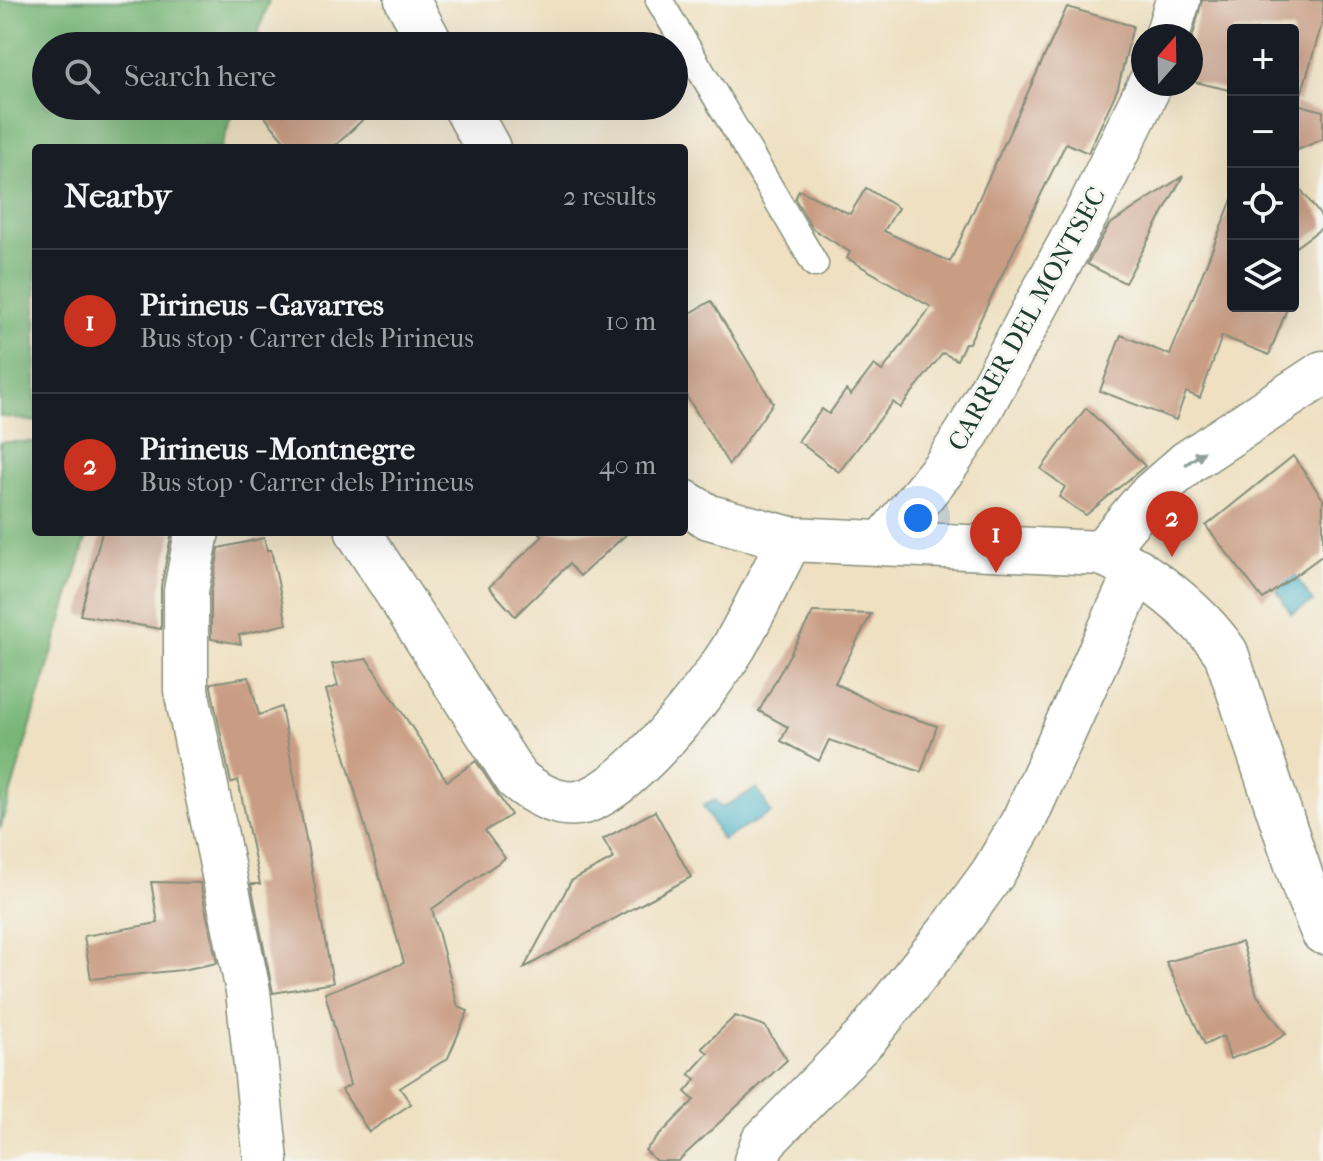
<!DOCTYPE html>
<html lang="en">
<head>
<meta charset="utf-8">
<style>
  :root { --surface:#171b24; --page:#20242c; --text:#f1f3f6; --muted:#9ea1a6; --line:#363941; --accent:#c8321e }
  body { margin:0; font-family:"IM FELL French Canon",serif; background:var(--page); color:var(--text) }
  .controls { position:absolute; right:24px; top:24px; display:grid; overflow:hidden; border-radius:8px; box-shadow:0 8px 32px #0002 }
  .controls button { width:72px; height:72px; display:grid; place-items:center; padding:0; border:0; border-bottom:2px solid var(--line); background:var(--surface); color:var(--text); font:40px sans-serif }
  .compass { position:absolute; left:1131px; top:24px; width:72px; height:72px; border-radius:50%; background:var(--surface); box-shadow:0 8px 32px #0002; rotate:20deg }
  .you { position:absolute; left:918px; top:518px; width:28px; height:28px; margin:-20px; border:6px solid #fff; border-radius:50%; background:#1a73e8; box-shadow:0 0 0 12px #1a73e833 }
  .badge { display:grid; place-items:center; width:52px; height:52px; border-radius:50%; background:var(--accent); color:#fff; font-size:26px; font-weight:700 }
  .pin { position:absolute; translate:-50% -66px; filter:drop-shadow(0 2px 4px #0008) }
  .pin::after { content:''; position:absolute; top:42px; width:28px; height:24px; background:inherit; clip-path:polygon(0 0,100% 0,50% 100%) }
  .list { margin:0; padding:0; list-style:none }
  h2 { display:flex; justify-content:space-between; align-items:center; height:104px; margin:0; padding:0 32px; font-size:34px }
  h2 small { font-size:26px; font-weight:400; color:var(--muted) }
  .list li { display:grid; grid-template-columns:52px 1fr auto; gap:24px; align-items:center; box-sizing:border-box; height:144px; padding:0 32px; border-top:2px solid var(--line) }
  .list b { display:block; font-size:30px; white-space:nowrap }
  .list p { margin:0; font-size:26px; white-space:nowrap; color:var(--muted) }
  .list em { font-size:26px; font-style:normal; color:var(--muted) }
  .icon { flex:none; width:44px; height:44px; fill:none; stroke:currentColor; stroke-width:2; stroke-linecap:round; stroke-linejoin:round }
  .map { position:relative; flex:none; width:1323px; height:1161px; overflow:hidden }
  .search { position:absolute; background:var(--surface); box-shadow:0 8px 32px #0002; left:32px; top:32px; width:656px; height:88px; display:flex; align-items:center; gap:20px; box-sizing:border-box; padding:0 28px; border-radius:44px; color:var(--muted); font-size:30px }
  .panel { position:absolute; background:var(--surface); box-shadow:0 8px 32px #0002; left:32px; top:144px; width:656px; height:392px; border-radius:8px }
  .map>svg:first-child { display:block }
  .forest { fill:#78b677; stroke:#4c7a56; stroke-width:2 }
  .water { fill:#46b1c4; stroke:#32777c; stroke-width:2 }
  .building { fill:#c99d84 }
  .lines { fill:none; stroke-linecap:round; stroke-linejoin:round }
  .service-casing { stroke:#868e7a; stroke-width:29 }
  .minor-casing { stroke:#868e7a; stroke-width:47 }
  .service { stroke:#fff; stroke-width:26 }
  .minor { stroke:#fff; stroke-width:44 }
  .oneway { fill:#8f9e9a }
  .labels { text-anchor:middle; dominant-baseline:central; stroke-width:6; stroke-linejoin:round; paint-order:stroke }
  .street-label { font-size:26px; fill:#1f3d34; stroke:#f6f6f2 }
</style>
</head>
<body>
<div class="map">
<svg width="1323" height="1161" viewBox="0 0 1323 1161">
  <rect width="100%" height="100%" fill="#f6f6f2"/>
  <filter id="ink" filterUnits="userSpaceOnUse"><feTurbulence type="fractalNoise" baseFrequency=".0125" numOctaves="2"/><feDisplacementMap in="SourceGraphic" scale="16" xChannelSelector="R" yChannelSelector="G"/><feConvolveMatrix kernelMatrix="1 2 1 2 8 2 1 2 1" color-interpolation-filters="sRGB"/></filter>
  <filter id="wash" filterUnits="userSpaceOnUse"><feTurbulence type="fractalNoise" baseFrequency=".006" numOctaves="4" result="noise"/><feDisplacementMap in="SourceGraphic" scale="32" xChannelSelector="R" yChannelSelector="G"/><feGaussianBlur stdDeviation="1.8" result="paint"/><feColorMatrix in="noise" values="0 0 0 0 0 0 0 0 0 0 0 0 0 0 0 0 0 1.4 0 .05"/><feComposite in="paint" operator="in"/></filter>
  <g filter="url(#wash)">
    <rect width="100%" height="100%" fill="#eee0c1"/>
    <g class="forest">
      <polygon points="0,0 269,0 254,46 46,46 46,106 235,106 221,148 36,148 36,422 0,416"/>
      <polygon points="0,442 36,442 36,532 88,532 0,829"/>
    </g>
    <g class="water">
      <polygon points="1288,564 1313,602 1291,614 1268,575"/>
      <polygon points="757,788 771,813 722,840 703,806 715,800 721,808"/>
    </g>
    <g id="blocks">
      <g class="building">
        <polygon points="1202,0 1323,0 1323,20 1299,102 1293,100 1293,30 1233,30 1233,82 1229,90 1191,81 1191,43"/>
        <polygon points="1067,7 1133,26 1118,88 1088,153 1066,143 969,343 965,343 957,360 943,353 900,408 893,402 839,472 798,441 822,409 829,414 846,390 851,395 874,365 882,371 931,307 847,258 850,252 813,229 795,199 799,190 850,214 866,188 898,208 884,231 950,262"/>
        <polygon points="1293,103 1323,111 1323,139 1293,152"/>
        <polygon points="256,106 377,106 333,148 290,148"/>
        <polygon points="1183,176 1125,283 1087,264 1109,225"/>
        <polygon points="1293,179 1323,219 1323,227 1293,249"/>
        <polygon points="1233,197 1233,306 1288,306 1269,355 1222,336 1200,398 1186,392 1176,420 1100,391 1121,335 1170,355"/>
        <polygon points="711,301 773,403 729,465 684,392 684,317"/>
        <polygon points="1086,408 1145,466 1086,515 1059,497 1065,487 1041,469"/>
        <polygon points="1293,456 1323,499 1323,555 1263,599 1206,526"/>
        <polygon points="102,532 172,532 161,587 161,629 80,615"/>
        <polygon points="539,532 629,532 580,576 569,564 515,616 489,587 543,536"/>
        <polygon points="264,538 267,550 271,550 287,624 239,635 241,644 211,639 211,593 219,548"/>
        <polygon points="813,612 871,614 835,683 885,709 937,726 921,772 829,740 819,761 781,741 788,727 759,711"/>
        <polygon points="367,659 447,781 476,761 511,815 485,831 505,858 432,909 458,1007 468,1011 448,1058 400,1088 411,1104 369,1132 342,1090 350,1085 325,993 404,963 326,690 338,686 332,664"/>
        <polygon points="249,677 259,715 281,707 333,983 273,993 251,884 260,884 238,780 231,783 211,687 211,683"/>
        <polygon points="655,811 691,877 524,968 571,881 614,858 603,839"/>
        <polygon points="151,882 200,883 217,963 182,970 91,979 84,936 158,923"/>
        <polygon points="1242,942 1257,995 1286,1034 1266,1046 1230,1059 1223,1036 1205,1045 1166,962"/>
        <polygon points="735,1016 765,1026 787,1060 678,1161 656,1161 645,1150 694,1100 685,1092 696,1079 689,1074 708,1053 702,1048"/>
      </g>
    </g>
  </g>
  <g filter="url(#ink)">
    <use href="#blocks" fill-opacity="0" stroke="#868e7a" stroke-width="2"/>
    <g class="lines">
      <defs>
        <polyline id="service" points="659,0 815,264"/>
        <g id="minor">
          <polyline points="407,0 432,46"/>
          <polyline points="1167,36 1178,0"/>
          <polyline points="465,106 488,148"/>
          <path d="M684,502L709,517L790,539L1101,553C1145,570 1199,613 1226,653L1305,889L1323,932"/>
          <polyline points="197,532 186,591 186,690 248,991 266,1161"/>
          <path d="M358,532L517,779C533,792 556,806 578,803C626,796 708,689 734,647C754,612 772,575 790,539"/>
          <polyline points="884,542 944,468 968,432 1092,203 1150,84"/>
          <polyline points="1101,553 1147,498 1188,462 1323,373"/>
          <polyline points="756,1161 763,1142 865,1038 956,924 993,873 1024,820 1137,570"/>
        </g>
      </defs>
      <use href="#service" class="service-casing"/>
      <use href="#minor" class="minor-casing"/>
      <use href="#service" class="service"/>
      <use href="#minor" class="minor"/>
    </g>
    <defs><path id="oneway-solid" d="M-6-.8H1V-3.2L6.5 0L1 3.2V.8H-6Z" transform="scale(2)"/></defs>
    <use class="oneway" href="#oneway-solid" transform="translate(1195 458) rotate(-35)"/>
  </g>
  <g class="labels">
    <g class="street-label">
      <text transform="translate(1027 319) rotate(-61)">CARRER DEL MONTSEC</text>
    </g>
  </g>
</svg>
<div class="controls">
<button>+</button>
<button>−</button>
<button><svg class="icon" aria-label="locate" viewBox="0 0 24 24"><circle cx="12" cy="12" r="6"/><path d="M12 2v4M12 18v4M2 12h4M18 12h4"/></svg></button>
<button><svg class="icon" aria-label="layers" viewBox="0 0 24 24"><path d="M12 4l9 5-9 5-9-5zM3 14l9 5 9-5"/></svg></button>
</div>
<svg class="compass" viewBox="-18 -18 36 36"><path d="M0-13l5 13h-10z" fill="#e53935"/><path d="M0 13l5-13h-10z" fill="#9ea1a6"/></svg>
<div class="you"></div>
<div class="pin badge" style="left:996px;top:573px">1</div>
<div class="pin badge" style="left:1172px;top:557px">2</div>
<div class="search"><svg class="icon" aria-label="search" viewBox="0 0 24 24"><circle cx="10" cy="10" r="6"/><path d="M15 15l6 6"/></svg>Search here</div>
<section class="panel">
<h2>Nearby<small>2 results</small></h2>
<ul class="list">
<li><span class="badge">1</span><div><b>Pirineus - Gavarres</b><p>Bus stop · Carrer dels Pirineus</p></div><em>10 m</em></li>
<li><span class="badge">2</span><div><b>Pirineus - Montnegre</b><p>Bus stop · Carrer dels Pirineus</p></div><em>40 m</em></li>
</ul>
</section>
</div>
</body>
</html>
